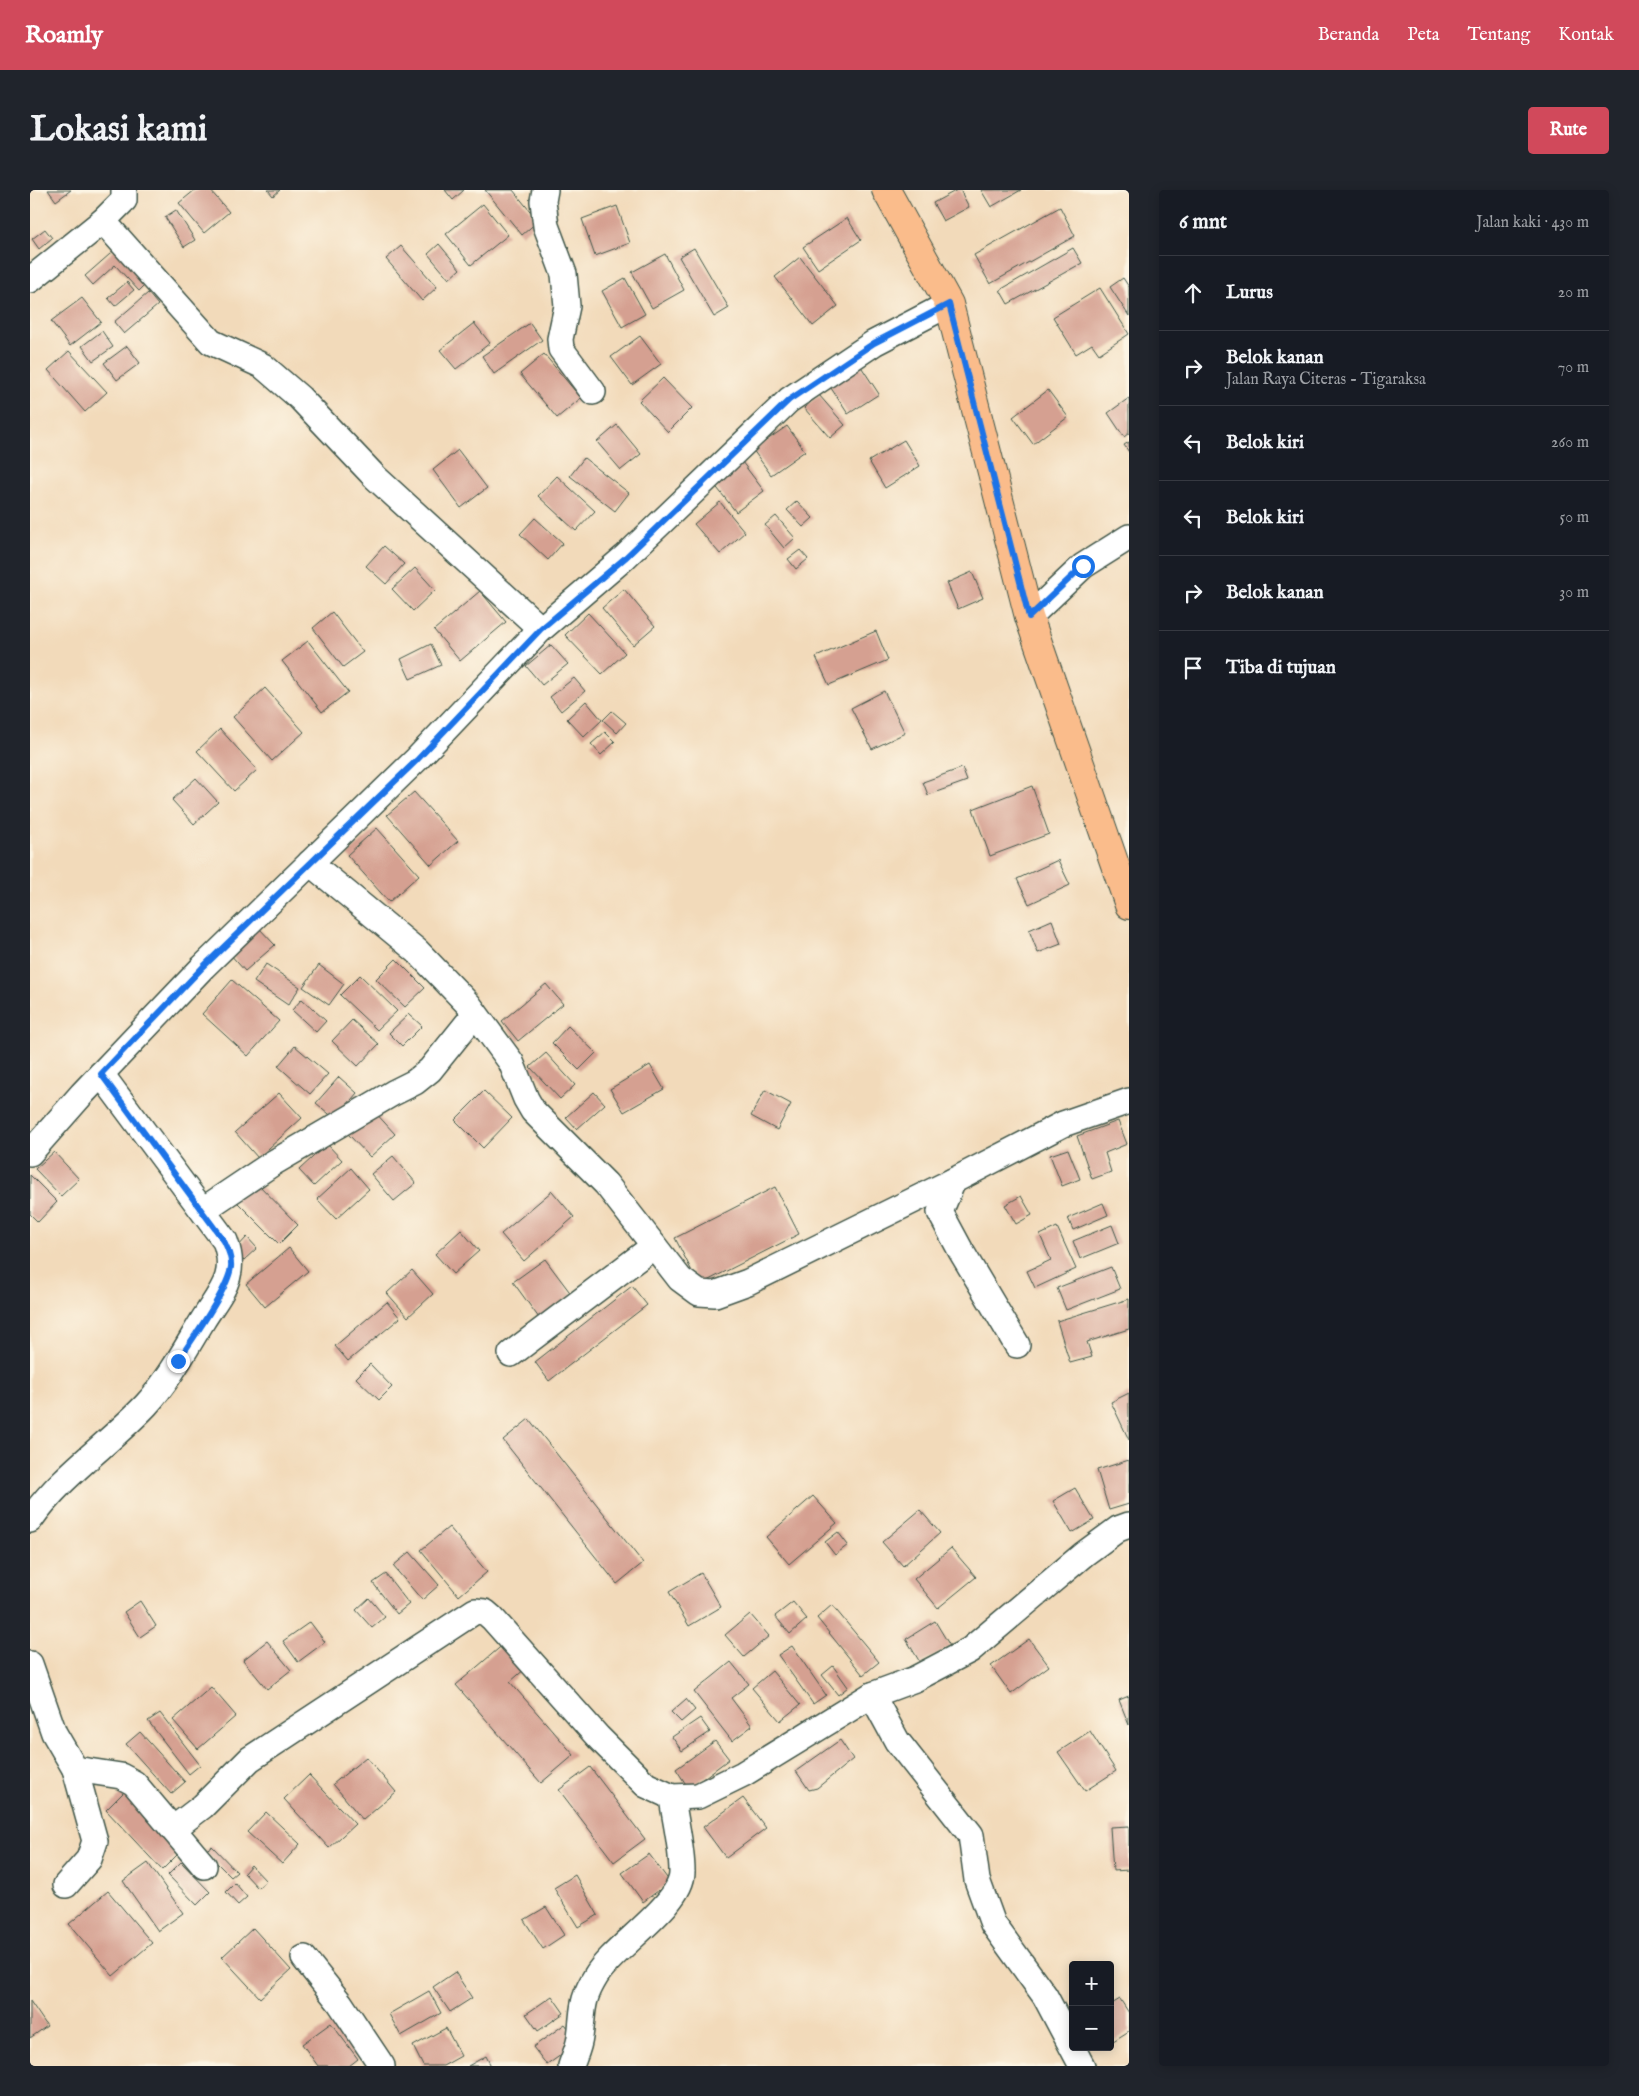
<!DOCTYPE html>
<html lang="id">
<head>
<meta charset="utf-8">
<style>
  :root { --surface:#171b24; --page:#20242c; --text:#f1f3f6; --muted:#9ea1a6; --line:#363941; --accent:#d1495b }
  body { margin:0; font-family:"IM FELL English",serif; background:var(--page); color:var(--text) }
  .controls { position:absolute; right:15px; bottom:15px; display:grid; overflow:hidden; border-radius:5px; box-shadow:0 2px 12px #0003 }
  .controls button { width:45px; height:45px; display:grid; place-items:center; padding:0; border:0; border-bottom:1px solid var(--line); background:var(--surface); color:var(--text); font:25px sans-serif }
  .stop { position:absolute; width:15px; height:15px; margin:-11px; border:4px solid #1a73e8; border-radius:50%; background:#fff }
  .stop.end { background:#1a73e8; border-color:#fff; box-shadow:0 1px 5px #0008 }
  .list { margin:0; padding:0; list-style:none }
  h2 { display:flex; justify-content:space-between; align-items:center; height:65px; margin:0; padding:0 20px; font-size:21px }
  h2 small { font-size:16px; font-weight:400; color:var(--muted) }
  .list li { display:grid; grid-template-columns:32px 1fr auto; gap:15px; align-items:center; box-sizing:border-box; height:75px; padding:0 20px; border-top:1px solid var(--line) }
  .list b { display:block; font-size:19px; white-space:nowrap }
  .list p { margin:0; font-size:16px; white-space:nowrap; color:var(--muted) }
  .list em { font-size:16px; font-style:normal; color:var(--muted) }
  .icon { flex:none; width:28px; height:28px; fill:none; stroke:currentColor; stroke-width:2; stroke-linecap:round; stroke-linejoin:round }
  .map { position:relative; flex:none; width:1099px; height:1876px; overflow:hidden; border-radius:5px }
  header { display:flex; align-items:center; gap:30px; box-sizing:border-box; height:70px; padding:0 25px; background:var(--accent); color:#fff }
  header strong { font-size:24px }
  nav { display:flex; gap:28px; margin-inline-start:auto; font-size:18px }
  .intro { display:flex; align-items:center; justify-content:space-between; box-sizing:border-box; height:120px; padding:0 30px }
  h1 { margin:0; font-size:35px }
  .button { padding:12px 22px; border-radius:5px; background:var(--accent); color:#fff; font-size:18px; font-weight:700 }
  main { display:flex; gap:30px; padding:0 30px }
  aside { flex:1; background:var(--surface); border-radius:5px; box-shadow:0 2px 12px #0003 }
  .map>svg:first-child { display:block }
  .building { fill:#d5a091 }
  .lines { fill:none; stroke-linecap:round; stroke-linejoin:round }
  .street-casing { stroke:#3f5548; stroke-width:28 }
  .primary-casing { stroke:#3f5548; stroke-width:30 }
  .street { stroke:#fff; stroke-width:25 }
  .primary { stroke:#fabc8b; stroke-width:28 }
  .route { stroke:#1a73e8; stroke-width:6 }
</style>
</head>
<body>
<header>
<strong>Roamly</strong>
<nav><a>Beranda</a><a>Peta</a><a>Tentang</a><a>Kontak</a></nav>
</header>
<div class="intro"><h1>Lokasi kami</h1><a class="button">Rute</a></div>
<main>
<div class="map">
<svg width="1099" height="1876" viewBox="0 0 1099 1876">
  <rect width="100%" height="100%" fill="#fcf5e5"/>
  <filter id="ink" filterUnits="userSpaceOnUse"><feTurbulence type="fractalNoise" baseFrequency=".02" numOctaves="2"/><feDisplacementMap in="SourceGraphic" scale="10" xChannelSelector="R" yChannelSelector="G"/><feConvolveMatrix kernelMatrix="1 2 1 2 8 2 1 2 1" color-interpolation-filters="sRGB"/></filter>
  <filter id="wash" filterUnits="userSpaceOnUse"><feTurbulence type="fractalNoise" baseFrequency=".0096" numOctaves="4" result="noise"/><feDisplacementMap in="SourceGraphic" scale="20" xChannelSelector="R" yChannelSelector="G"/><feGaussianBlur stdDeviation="1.12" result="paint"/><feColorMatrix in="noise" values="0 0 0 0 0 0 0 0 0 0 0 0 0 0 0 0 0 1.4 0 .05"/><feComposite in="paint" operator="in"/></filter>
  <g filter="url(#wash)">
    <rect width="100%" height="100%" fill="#f2daba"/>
    <g id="blocks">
      <g class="building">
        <polygon points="18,0 41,0 26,11"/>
        <polygon points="165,0 180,0 199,22 174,43 149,13"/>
        <polygon points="238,0 250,0 243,6"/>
        <polygon points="415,0 434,0 423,10"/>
        <polygon points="455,0 483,0 508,31 492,45"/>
        <polygon points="927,0 930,0 939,17 913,31 903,13"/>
        <polygon points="951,0 991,0 961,17"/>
        <polygon points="453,14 478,45 441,75 416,44"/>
        <polygon points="587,16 600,53 565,66 552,29"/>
        <polygon points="1030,17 1045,46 960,94 944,65"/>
        <polygon points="146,20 165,50 154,57 135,27"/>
        <polygon points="817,28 831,50 788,79 773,57"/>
        <polygon points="15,39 22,48 9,59 2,49"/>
        <polygon points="409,54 430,79 419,89 398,64"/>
        <polygon points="371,56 407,97 392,111 356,69"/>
        <polygon points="88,57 119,91 109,101 85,75 63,95 55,86"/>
        <polygon points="664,58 699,118 684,127 649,67"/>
        <polygon points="1043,58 1052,73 978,114 970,100"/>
        <polygon points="635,64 654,100 622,118 602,82"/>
        <polygon points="770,67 808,116 783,136 745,87"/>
        <polygon points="595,88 615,124 592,137 572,101"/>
        <polygon points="1093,88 1099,97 1099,126 1080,97"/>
        <polygon points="97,92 104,100 85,116 78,108"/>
        <polygon points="1070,98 1099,144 1069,164 1062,154 1046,164 1023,127"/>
        <polygon points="118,103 128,115 94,144 84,132"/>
        <polygon points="52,108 71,132 40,156 21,131"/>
        <polygon points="444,133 460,153 426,179 410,160"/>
        <polygon points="500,133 512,150 464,184 452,166"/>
        <polygon points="72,141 83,157 63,171 52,156"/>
        <polygon points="610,146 631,174 602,195 581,167"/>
        <polygon points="97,156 110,173 87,190 74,173"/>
        <polygon points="39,161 77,202 55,222 18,180"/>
        <polygon points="514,164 551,208 527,228 490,184"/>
        <polygon points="830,175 849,204 818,224 799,195"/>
        <polygon points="633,188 662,218 638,242 609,211"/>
        <polygon points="1018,200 1038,227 1003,254 983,227"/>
        <polygon points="789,205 815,235 800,248 774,218"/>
        <polygon points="1099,208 1099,243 1094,247 1078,223"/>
        <polygon points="587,235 611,264 591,280 567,252"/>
        <polygon points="757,236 775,261 741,285 723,260"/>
        <polygon points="874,250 890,276 855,298 839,271"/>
        <polygon points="1099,252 1099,262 1094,255"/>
        <polygon points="428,260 457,298 431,318 403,280"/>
        <polygon points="554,268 599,303 585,321 540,286"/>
        <polygon points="712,272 734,301 706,322 684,294"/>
        <polygon points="527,286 565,321 546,341 508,306"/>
        <polygon points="767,311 783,328 773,337 757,320"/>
        <polygon points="690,312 715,342 690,364 664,334"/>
        <polygon points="746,326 765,348 754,358 735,335"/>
        <polygon points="505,328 533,353 518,370 490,344"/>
        <polygon points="354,356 374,374 356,394 336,376"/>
        <polygon points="770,360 778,369 766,379 758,369"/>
        <polygon points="385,378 405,400 383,421 362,399"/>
        <polygon points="942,382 953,408 928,419 917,393"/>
        <polygon points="594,399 625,436 603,455 572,418"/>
        <polygon points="450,401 476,432 430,471 404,440"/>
        <polygon points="302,422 333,462 313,477 283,438"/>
        <polygon points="558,423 595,463 572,484 535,445"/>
        <polygon points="846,441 858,470 799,495 786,467"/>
        <polygon points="278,451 318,502 292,522 252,471"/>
        <polygon points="401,454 411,475 380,489 371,469"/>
        <polygon points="521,455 538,474 512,495 496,476"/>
        <polygon points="544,488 555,501 531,521 520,507"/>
        <polygon points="235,498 274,542 242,571 203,527"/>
        <polygon points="854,501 875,543 842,559 821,518"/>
        <polygon points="556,511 572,530 554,547 537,529"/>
        <polygon points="582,521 596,533 587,543 573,530"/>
        <polygon points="190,539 227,580 204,601 167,561"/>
        <polygon points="575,542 585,552 571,565 561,554"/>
        <polygon points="932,578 937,591 898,605 893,592"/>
        <polygon points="166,588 188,612 164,634 142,610"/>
        <polygon points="1002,596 1019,644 960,666 943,619"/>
        <polygon points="384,602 428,651 401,675 357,625"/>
        <polygon points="347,638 389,685 359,712 317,665"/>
        <polygon points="1028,670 1040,695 999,714 987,689"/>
        <polygon points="1022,730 1031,754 1008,763 999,740"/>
        <polygon points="228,737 245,755 215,781 199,763"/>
        <polygon points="366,769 395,798 375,817 346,789"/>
        <polygon points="236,774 270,797 258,815 224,792"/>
        <polygon points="289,775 314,794 299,815 273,797"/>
        <polygon points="330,785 367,821 347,840 310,805"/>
        <polygon points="202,790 249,831 218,866 172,824"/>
        <polygon points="516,794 533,814 488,851 472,831"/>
        <polygon points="272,809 296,831 286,842 262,820"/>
        <polygon points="379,824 392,836 372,856 359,843"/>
        <polygon points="322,830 349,854 328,876 302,851"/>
        <polygon points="538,836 566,863 549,880 522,853"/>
        <polygon points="265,856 298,884 280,904 248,876"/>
        <polygon points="516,863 545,895 530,909 500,877"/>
        <polygon points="620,875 634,899 594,922 580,899"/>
        <polygon points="309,887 327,903 305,929 286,913"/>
        <polygon points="735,900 761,914 747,940 721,926"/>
        <polygon points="454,901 482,928 453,958 425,930"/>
        <polygon points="564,902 575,914 547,939 536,927"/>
        <polygon points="249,903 272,928 228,968 205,942"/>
        <polygon points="343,920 365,944 340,967 318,944"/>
        <polygon points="1088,931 1097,954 1075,963 1081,982 1062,989 1047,946"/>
        <polygon points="297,954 312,970 284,996 269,980"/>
        <polygon points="1038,959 1050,989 1032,996 1020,965"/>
        <polygon points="24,962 49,989 31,1006 5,979"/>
        <polygon points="363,966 386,993 364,1011 341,984"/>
        <polygon points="321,978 339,999 306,1029 287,1009"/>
        <polygon points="0,985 27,1012 8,1032 0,1024"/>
        <polygon points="224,990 268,1035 249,1054 204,1009"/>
        <polygon points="745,997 769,1044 669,1095 645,1048"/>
        <polygon points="522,1001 544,1027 494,1071 471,1044"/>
        <polygon points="991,1006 1002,1025 986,1034 975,1015"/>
        <polygon points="1073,1013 1078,1025 1043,1040 1038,1028"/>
        <polygon points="1082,1035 1089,1053 1050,1069 1043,1051"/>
        <polygon points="1027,1037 1046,1079 1005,1098 997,1081 1021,1070 1010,1045"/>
        <polygon points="431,1040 449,1061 423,1084 405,1064"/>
        <polygon points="217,1047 227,1058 214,1070 205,1060"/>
        <polygon points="259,1058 278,1081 235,1117 216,1094"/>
        <polygon points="515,1069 542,1105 509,1128 483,1092"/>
        <polygon points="1081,1077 1090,1099 1036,1120 1027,1098"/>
        <polygon points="382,1080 403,1104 378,1127 357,1103"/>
        <polygon points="602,1096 617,1115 519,1191 505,1172"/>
        <polygon points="1099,1109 1099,1139 1057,1152 1062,1167 1040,1173 1027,1131"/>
        <polygon points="357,1112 370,1128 318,1171 305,1156"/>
        <polygon points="340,1174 362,1197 349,1210 326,1188"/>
        <polygon points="1099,1203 1099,1250 1081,1212"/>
        <polygon points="499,1229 613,1373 587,1394 473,1250"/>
        <polygon points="1099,1270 1099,1314 1079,1320 1067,1280"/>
        <polygon points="1045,1298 1064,1330 1042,1343 1023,1311"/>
        <polygon points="783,1306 807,1333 759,1374 736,1347"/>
        <polygon points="890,1320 910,1343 873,1376 852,1352"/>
        <polygon points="419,1337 457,1382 429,1406 391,1360"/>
        <polygon points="808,1342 818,1355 805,1365 795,1352"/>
        <polygon points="921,1358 946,1387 908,1418 884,1389"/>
        <polygon points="380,1362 409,1395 392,1410 363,1376"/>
        <polygon points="671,1383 691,1417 659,1436 639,1402"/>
        <polygon points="356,1384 379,1414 367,1424 343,1393"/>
        <polygon points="339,1408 355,1427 342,1438 326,1420"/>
        <polygon points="110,1411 126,1436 110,1447 94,1422"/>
        <polygon points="763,1412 777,1429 760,1444 745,1426"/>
        <polygon points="802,1415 849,1472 833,1485 787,1428"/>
        <polygon points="720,1424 739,1446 714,1467 695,1445"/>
        <polygon points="905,1431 920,1456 891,1474 876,1449"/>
        <polygon points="280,1432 295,1452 268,1472 253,1451"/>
        <polygon points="999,1449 1019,1476 981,1504 961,1476"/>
        <polygon points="237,1451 261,1480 237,1499 213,1470"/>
        <polygon points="475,1453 496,1478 480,1492 544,1565 511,1593 426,1495"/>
        <polygon points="762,1456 796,1505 783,1514 748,1465"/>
        <polygon points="701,1472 719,1494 701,1508 722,1536 702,1551 664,1502"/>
        <polygon points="803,1476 818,1497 808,1505 792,1485"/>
        <polygon points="742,1481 770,1515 750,1531 722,1498"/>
        <polygon points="181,1497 206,1526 168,1559 143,1530"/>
        <polygon points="1099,1506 1099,1535 1089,1510"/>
        <polygon points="656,1509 665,1520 651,1532 641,1522"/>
        <polygon points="130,1523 170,1575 159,1584 118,1531"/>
        <polygon points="670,1528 680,1542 652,1561 642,1547"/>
        <polygon points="1060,1541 1086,1581 1055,1601 1028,1562"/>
        <polygon points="110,1542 155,1592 141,1604 96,1554"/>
        <polygon points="810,1550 823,1569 787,1598 779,1600 766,1581"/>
        <polygon points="685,1551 699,1569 659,1599 646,1579"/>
        <polygon points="336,1567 366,1602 333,1630 303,1594"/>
        <polygon points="560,1577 615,1649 584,1672 529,1600"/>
        <polygon points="279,1585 325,1634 299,1658 254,1609"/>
        <polygon points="96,1600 153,1659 132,1680 76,1620"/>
        <polygon points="713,1608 736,1638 696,1668 673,1637"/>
        <polygon points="236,1622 270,1654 252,1674 217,1642"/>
        <polygon points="1099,1636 1099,1680 1083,1681 1080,1637"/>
        <polygon points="182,1656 207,1682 201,1687 175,1661"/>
        <polygon points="619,1664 640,1692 613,1712 592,1683"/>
        <polygon points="151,1672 180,1702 167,1715 138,1685"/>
        <polygon points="118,1673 153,1723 128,1741 93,1691"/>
        <polygon points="221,1675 236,1691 228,1698 214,1683"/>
        <polygon points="545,1685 568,1725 548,1737 524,1698"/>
        <polygon points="205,1693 217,1707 208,1715 196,1702"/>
        <polygon points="78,1701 122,1753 83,1786 39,1734"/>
        <polygon points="516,1717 534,1745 513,1759 494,1730"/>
        <polygon points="223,1738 261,1780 230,1808 192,1767"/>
        <polygon points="425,1782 442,1808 420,1822 403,1797"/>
        <polygon points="399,1801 411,1823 371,1846 359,1824"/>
        <polygon points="522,1806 534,1823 508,1841 496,1824"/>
        <polygon points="1090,1809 1099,1823 1099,1841 1080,1853 1080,1815"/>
        <polygon points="0,1811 17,1836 0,1848"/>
        <polygon points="301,1833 328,1869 319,1876 288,1876 272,1854"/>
        <polygon points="535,1834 549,1852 517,1875 503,1857"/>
        <polygon points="416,1838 431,1866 413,1876 393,1876 383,1856"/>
        <polygon points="456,1866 461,1876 438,1876"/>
      </g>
    </g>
  </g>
  <g filter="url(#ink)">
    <use href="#blocks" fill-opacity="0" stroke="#3f5548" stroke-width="1"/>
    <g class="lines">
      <defs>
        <g id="street">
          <polyline points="515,0 513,11 516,36 534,84 537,116 530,149 531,159 563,202"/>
          <polyline points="73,31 181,152 233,176 270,208 345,287 511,439"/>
          <polyline points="0,90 73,31 94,10 94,0"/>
          <polyline points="999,427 1053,376 1099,347"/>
          <polyline points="280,673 387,761 439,815 481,872 496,909 503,921 576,994 650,1089 669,1103 685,1104 718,1092 923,991 1033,934 1099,911"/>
          <polyline points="0,963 52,904 173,777 387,569 511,439 595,367 759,210 844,153 919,114"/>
          <polyline points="923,991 910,1022 931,1061 987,1155"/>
          <polyline points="173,1020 243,973 363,903 385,892 400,880 445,824"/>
          <polyline points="481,1164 624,1056"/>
          <path d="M0,1330C31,1285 79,1254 116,1215C139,1190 156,1158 173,1130C191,1101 208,1086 195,1051L71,884"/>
          <polyline points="0,1474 24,1543 45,1579 91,1586 104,1593 174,1676"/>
          <polyline points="842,1505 867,1551 941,1645 947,1690 963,1734 1015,1806 1052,1876"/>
          <polyline points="143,1639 173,1616 220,1569 445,1421 455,1422 462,1428 568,1547 616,1595 642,1607 668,1606 713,1584 842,1505 885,1489 940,1460 1054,1364 1088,1339 1099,1335"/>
          <polyline points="36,1695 59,1669 65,1651 45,1579"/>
          <polyline points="274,1768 310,1813 352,1876"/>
          <path d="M541,1876C544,1867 549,1857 550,1847C554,1819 550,1812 566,1786C582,1758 653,1714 652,1682C652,1657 645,1631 642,1607"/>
        </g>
        <polyline id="primary" points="856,0 919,114 999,427 1099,715"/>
      </defs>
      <use href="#street" class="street-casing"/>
      <use href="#primary" class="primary-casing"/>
      <use href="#street" class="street"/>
      <use href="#primary" class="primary"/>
    </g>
  </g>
  <g class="lines" filter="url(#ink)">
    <path class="route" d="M148,1171C162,1149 198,1100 201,1077C202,1068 198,1059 194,1051L71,884L173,777L387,570L511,439L595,368L759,210L844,153L919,114L999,427L1053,376"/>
  </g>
</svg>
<div class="controls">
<button>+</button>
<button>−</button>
</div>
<div class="stop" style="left:1053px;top:376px"></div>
<div class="stop end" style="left:148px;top:1171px"></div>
</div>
<aside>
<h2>6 mnt<small>Jalan kaki · 430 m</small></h2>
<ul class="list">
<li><svg class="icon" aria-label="ahead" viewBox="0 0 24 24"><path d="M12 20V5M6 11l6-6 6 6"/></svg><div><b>Lurus</b></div><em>20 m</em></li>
<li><svg class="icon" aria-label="right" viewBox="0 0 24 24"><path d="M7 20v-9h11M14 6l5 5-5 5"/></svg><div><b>Belok kanan</b><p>Jalan Raya Citeras - Tigaraksa</p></div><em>70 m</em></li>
<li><svg class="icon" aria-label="left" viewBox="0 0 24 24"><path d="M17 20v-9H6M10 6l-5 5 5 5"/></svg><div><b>Belok kiri</b></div><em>260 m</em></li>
<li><svg class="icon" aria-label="left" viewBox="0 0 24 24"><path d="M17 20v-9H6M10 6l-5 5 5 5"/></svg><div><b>Belok kiri</b></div><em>50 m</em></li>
<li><svg class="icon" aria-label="right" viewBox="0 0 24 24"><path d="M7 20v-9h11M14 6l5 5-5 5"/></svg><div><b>Belok kanan</b></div><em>30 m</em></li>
<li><svg class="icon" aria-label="arrive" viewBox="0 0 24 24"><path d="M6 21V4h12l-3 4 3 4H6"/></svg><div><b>Tiba di tujuan</b></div></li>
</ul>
</aside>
</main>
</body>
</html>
